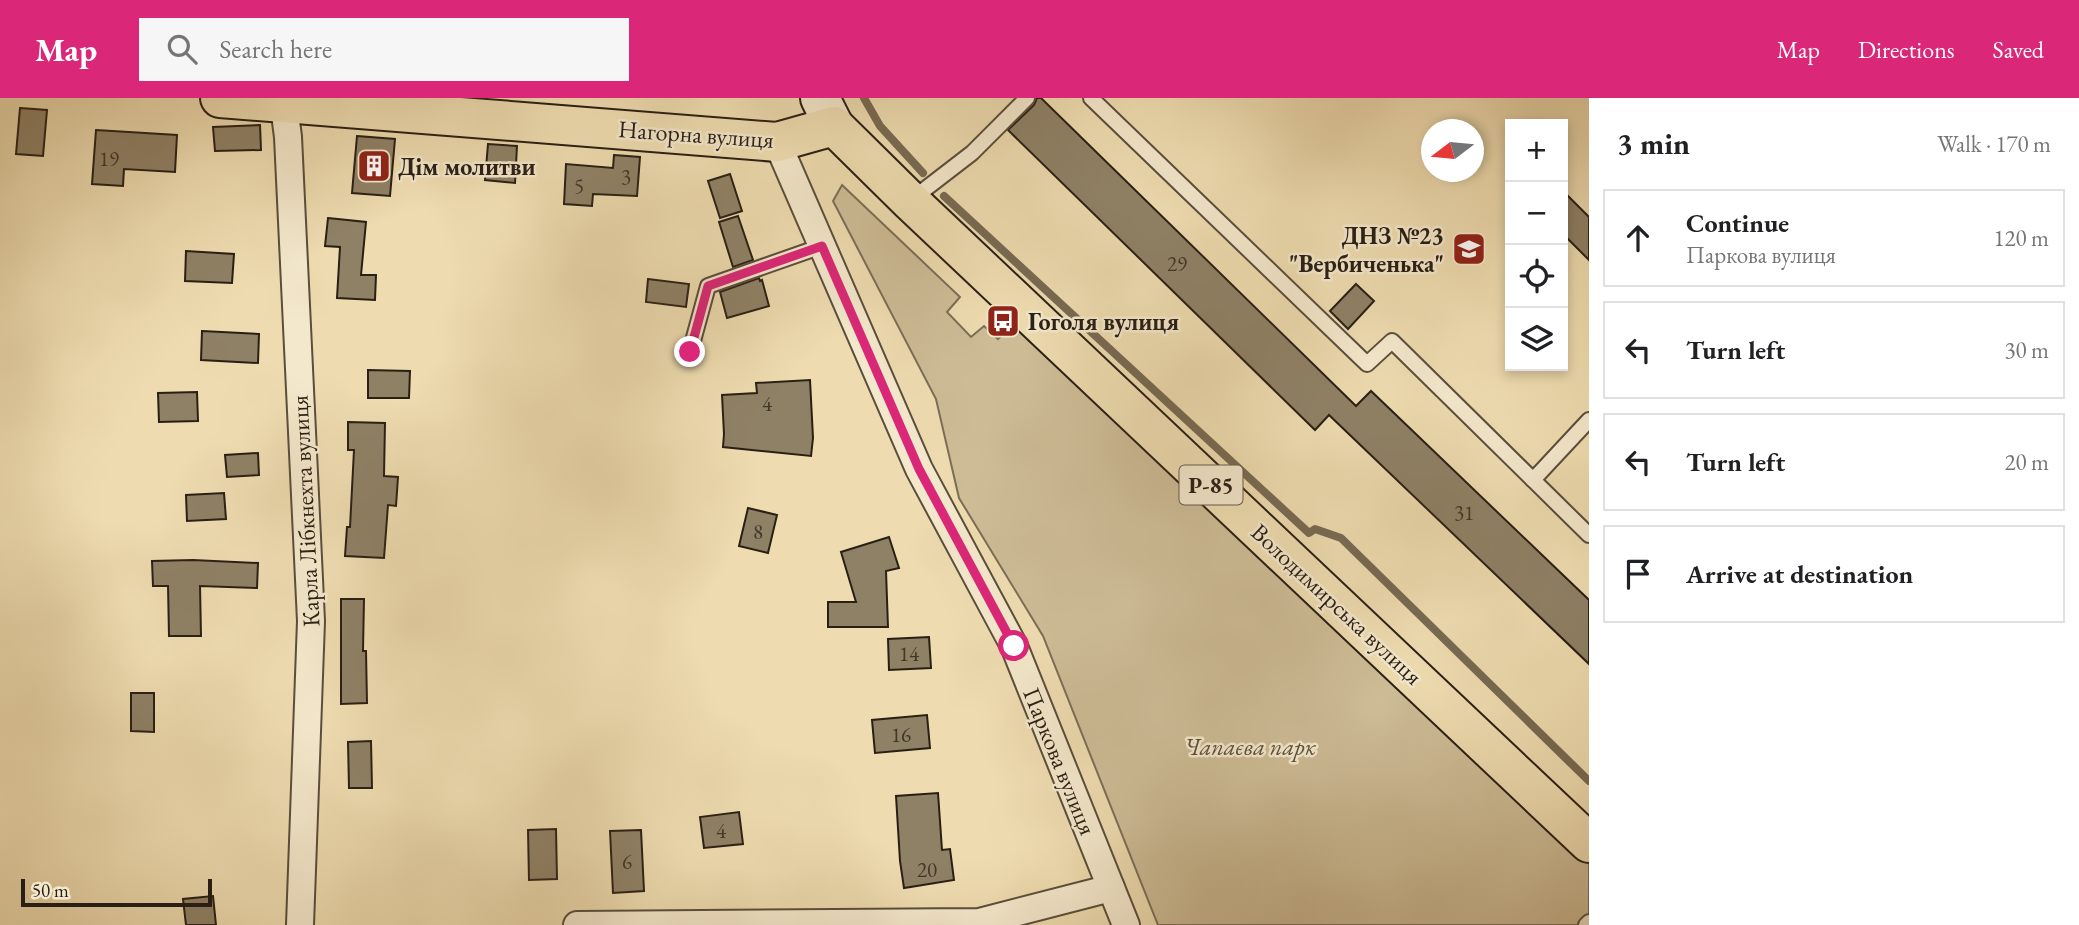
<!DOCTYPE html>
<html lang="en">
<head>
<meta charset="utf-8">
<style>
  :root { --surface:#fff; --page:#f6f6f6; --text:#202124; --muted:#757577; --line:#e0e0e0; --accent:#db2777 }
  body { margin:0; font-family:"EB Garamond",serif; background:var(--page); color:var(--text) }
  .controls { position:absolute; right:21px; top:21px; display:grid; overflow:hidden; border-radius:0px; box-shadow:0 4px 10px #0003 }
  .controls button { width:63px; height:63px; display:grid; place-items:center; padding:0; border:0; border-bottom:2px solid var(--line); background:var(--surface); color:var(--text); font:35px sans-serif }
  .compass { position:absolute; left:1421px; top:21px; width:63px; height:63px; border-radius:50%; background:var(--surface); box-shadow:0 4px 10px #0003; rotate:254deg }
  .scale { position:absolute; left:21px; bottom:18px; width:191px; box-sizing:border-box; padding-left:7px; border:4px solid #291f15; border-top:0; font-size:19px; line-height:24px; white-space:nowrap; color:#291f15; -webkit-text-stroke:5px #f4e8cc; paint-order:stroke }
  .stop { position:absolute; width:21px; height:21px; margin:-16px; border:5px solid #db2777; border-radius:50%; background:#fff }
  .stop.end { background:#db2777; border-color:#fff; box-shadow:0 2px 7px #0008 }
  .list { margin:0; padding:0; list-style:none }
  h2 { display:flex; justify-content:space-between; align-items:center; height:91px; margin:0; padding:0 28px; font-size:30px }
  h2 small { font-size:23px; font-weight:400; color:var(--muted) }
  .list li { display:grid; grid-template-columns:46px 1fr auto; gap:21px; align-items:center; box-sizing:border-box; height:98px; margin:0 14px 14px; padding:0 14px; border:2px solid var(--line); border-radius:0px }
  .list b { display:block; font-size:26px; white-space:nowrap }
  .list p { margin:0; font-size:23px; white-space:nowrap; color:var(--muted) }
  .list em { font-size:23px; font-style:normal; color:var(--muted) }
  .icon { flex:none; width:38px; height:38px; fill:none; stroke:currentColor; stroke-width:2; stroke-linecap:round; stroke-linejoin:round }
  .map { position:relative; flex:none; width:1589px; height:827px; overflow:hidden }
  header { display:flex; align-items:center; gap:42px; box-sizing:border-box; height:98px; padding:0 35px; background:var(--accent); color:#fff }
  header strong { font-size:33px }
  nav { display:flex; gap:38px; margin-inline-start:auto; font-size:24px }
  .search { width:490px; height:63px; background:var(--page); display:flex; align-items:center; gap:18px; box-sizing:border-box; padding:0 24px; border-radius:0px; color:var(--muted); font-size:26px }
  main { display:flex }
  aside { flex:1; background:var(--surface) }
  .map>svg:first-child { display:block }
  .green { fill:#cdbc96; stroke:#7b6e56; stroke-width:2 }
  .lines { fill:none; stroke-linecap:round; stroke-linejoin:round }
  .stream { stroke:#776a52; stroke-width:8 }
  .building { fill:#8f8166; stroke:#291f15; stroke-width:2 }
  .lane-casing { stroke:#5a4e3c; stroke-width:18 }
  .street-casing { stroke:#5a4e3c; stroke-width:30 }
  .secondary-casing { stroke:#291f15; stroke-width:42 }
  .primary-casing { stroke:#291f15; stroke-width:42 }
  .lane { stroke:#f4e8cc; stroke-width:14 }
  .street { stroke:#f4e8cc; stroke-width:26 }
  .secondary { stroke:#f4e8cc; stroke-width:38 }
  .primary { stroke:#eedcb0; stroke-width:38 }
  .route { stroke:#db2777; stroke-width:9 }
  .labels { text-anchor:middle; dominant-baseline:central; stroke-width:5; stroke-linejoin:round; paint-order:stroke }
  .number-label { font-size:21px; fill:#423829 }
  .shield { fill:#f4e8cc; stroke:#665b4c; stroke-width:2 }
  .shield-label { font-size:23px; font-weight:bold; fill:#291f15 }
  .street-label { font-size:24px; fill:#291f15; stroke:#f4e8cc }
  .poi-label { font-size:24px; font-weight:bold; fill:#291f15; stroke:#f4e8cc; text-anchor:start }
  .park-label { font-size:24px; font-style:italic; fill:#5a4e3c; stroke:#f4e8cc }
</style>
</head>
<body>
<header>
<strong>Map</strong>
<div class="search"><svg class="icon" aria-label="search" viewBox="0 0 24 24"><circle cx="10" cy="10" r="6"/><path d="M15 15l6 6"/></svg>Search here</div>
<nav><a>Map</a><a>Directions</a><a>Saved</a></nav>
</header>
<main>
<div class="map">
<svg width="1589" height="827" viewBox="0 0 1589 827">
  <rect width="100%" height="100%" fill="#eedcb0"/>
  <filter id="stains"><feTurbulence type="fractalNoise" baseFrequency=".00286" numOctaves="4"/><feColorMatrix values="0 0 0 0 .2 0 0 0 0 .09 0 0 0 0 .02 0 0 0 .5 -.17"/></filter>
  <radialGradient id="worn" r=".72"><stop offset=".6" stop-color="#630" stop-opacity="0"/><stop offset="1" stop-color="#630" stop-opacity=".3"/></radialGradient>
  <polygon class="green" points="842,87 960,199 947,214 971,239 984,228 998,241 1018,221 1589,758 1589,827 1158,827 1043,538 959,400 936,301 833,103"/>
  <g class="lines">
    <g class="stream">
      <polyline points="864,0 880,28 923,75"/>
      <polyline points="944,98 1309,435 1315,431 1341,440 1589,683"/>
    </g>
  </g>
  <g class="building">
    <polygon points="1037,0 1041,0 1356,308 1371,293 1589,502 1589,566 1329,317 1315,332 1008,32 1034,7"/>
    <polygon points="20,10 47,12 43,58 16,56"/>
    <polygon points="260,27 261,52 215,53 213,29"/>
    <polygon points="96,32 177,37 175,74 124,71 123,88 92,86"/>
    <polygon points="357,38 395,41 390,98 352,95"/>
    <polygon points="488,46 517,48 515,85 485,82"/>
    <polygon points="614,57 640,59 637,98 593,96 592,108 564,106 566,66 613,70"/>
    <polygon points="730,76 742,113 720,120 708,83"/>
    <polygon points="1563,93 1589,119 1589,162 1563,136"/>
    <polygon points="738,118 753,162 733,169 719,124"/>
    <polygon points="328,120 366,124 361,177 376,177 375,202 337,200 340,149 325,148"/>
    <polygon points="186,153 234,156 232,185 185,183"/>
    <polygon points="759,180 760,183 762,182 769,208 727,220 720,194"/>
    <polygon points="648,181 689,186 686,209 646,204"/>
    <polygon points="1356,186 1374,203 1348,231 1330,213"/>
    <polygon points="202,233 259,236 258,265 201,262"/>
    <polygon points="368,272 410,273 409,300 368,300"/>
    <polygon points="810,282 813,340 811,358 723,349 724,336 722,297 757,295 756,285"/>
    <polygon points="197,294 198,323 159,324 158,295"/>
    <polygon points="348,324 385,325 384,378 398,379 396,408 388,407 384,460 345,458 347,429 350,429 354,352 348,352"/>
    <polygon points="258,355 259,377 227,379 225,357"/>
    <polygon points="224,395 226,421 187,423 186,397"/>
    <polygon points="748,410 777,417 768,455 739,448"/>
    <polygon points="889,439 899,470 886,473 888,529 828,529 828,504 856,504 841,454"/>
    <polygon points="193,462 258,465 257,490 200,488 201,538 169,538 168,488 153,488 152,463"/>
    <polygon points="341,501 364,501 363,553 366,553 367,605 341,606"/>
    <polygon points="929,539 931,570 889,572 888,541"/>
    <polygon points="131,595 154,595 154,634 131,633"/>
    <polygon points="927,617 930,650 875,655 872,622"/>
    <polygon points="371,643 372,690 349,690 348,644"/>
    <polygon points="938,695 942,752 950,751 954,782 904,790 900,763 896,698"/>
    <polygon points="739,714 743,746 704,750 700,719"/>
    <polygon points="556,731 557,781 529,782 528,732"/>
    <polygon points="641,732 644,793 613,795 610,733"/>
    <polygon points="213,798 216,827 186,827 183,801"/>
  </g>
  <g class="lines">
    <defs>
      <g id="lane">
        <polyline points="1091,0 1367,266 1392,243 1589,437"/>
        <polyline points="911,102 972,55 1027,0"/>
        <polyline points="690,254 708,188 822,148"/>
        <polyline points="1533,382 1589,322"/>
        <polyline points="1586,827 1589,824"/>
      </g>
      <g id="street">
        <polyline points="283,0 288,39 311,523 300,827"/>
        <polyline points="777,44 919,371 1014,548 1126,827"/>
        <polyline points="577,827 979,824 1111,790"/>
      </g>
      <polyline id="secondary" points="820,0 834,28"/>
      <polyline id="primary" points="220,0 777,44 834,28 910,103 1589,745"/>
    </defs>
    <use href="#lane" class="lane-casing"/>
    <use href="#street" class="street-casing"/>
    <use href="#secondary" class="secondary-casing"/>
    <use href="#primary" class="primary-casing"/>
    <use href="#lane" class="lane"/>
    <use href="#street" class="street"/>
    <use href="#secondary" class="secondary"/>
    <use href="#primary" class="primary"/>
  </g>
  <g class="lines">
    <polyline class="route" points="690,254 708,188 822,148 919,371 1014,548"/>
  </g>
  <defs>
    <symbol id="building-square" viewBox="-11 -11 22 22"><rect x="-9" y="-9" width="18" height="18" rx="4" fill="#8f2418" stroke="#f4e8cc"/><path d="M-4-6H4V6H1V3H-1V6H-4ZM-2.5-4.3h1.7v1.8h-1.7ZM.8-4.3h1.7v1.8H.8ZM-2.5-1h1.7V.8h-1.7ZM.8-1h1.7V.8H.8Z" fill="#fff"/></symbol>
    <symbol id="school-square" viewBox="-11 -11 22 22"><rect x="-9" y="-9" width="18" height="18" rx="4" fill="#8f2418" stroke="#f4e8cc"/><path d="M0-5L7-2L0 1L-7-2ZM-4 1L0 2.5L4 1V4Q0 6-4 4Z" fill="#fff"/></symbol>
    <symbol id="bus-square" viewBox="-11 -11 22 22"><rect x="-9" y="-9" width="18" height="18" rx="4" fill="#8f2418" stroke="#f4e8cc"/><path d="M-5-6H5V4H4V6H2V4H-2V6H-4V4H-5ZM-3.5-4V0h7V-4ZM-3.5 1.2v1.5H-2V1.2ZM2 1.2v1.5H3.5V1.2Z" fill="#fff"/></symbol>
  </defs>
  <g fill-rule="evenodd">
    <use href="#building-square" x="355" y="49" width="38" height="38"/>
    <use href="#school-square" x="1450" y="132" width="38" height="38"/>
    <use href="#bus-square" x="984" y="204" width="38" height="38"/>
  </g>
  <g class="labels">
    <g class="number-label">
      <text x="109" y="60">19</text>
      <text x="626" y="78">3</text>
      <text x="579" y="87">5</text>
      <text x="1177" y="165">29</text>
      <text x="767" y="305">4</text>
      <text x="1464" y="414">31</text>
      <text x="758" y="433">8</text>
      <text x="909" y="555">14</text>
      <text x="901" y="636">16</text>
      <text x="721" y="732">4</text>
      <text x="627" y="763">6</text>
      <text x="927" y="771">20</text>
    </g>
    <rect class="shield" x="1179.5" y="367.5" width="63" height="39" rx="5"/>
    <g class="shield-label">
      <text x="1211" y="387">Р-85</text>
    </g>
    <g class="street-label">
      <text transform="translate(696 36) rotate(4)">Нагорна вулиця</text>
      <text transform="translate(305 413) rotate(-93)">Карла Лібкнехта вулиця</text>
      <text transform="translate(1337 506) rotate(43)">Володимирська вулиця</text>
      <text transform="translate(1060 663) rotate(68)">Паркова вулиця</text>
    </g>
    <g class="poi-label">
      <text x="398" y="68">Дім молитви</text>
      <text x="1444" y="137" text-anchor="end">ДНЗ №23<tspan x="1444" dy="28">"Вербиченька"</tspan></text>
      <text x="1028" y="223">Гоголя вулиця</text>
    </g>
    <g class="park-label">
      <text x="1250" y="648">Чапаєва парк</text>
    </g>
  </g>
  <rect width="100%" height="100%" filter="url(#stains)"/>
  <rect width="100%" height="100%" fill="url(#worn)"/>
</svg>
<div class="controls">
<button>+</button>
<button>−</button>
<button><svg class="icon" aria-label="locate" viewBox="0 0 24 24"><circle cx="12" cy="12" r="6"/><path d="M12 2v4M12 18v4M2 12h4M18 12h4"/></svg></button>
<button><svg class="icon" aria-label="layers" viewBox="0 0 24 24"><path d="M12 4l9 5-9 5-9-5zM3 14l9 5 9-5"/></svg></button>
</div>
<svg class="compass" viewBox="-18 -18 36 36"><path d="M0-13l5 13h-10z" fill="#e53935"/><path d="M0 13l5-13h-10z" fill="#757577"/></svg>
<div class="scale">50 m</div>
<div class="stop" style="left:1014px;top:548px"></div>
<div class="stop end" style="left:690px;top:254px"></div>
</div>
<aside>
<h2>3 min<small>Walk · 170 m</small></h2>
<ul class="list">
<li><svg class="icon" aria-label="ahead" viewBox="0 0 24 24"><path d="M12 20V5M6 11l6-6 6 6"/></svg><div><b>Continue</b><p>Паркова вулиця</p></div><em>120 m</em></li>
<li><svg class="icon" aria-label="left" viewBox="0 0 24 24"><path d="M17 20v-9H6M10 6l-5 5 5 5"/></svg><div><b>Turn left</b></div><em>30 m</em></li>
<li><svg class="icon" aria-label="left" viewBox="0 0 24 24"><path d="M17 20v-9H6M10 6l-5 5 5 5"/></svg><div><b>Turn left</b></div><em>20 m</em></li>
<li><svg class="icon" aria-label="arrive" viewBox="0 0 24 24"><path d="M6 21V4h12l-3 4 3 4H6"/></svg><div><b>Arrive at destination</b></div></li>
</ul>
</aside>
</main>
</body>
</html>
